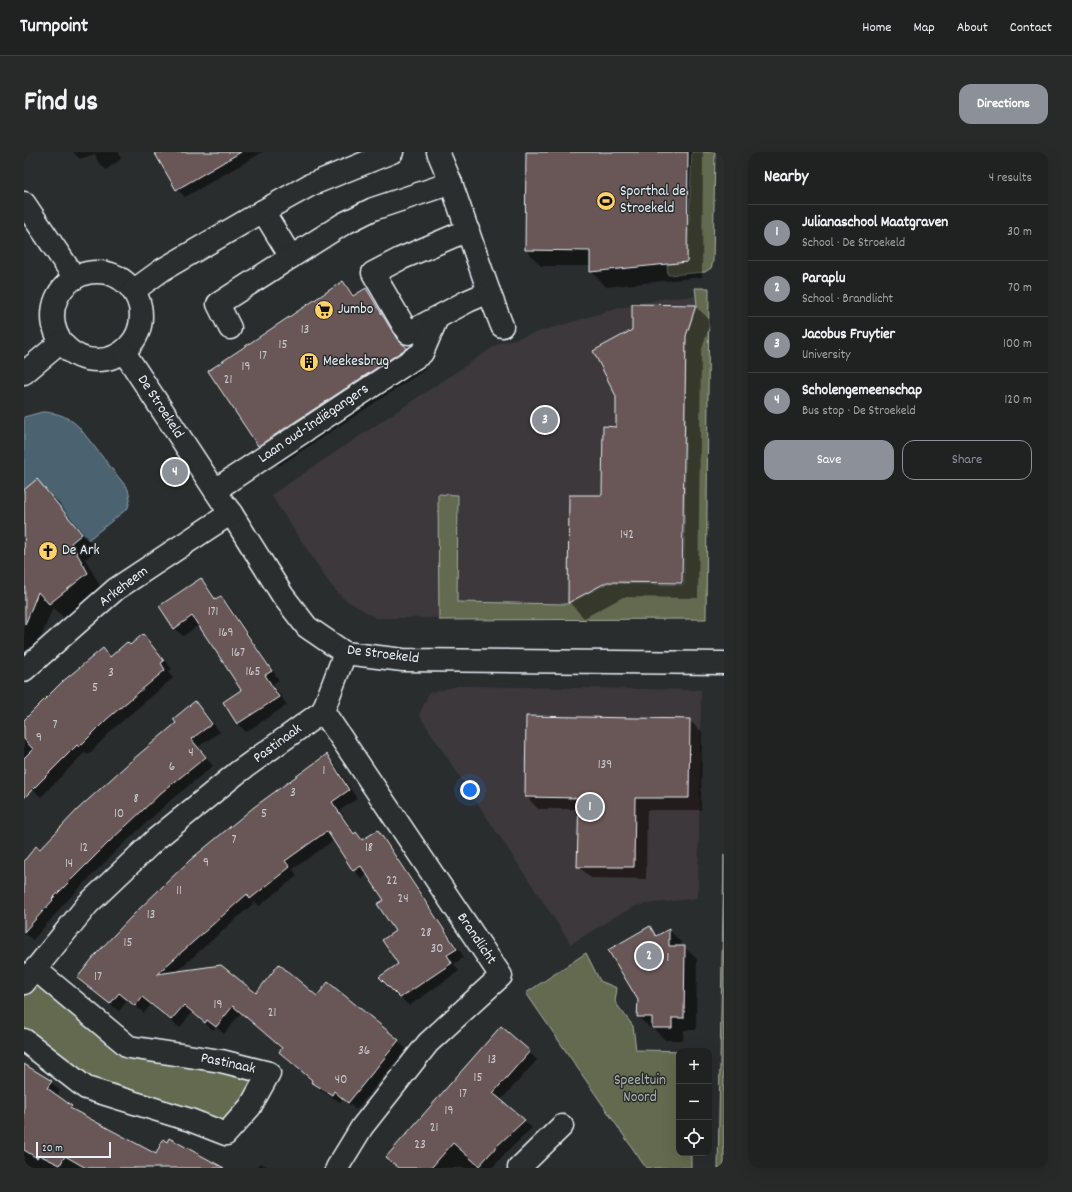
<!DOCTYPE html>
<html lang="en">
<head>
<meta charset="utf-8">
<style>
  :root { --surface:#202222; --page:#282a2a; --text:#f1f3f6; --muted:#a2a4a5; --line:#3d3f40; --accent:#8c9099 }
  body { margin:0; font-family:Dekko,sans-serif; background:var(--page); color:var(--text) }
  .controls { position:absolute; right:12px; bottom:12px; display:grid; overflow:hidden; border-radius:8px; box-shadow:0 4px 16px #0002 }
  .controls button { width:36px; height:36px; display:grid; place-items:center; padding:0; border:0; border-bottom:1px solid var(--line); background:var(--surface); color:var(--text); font:20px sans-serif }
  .scale { position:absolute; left:12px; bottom:10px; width:75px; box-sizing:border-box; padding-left:4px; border:2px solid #e8f1f8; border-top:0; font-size:11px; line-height:14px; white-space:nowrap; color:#e8f1f8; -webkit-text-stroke:3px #2a2d2e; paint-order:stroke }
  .you { position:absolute; left:446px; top:638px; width:14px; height:14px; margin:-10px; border:3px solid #fff; border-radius:50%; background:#1a73e8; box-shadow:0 0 0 6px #1a73e833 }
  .badge { display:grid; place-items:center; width:26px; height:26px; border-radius:50%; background:var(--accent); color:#fff; font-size:13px; font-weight:700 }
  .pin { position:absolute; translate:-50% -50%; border:2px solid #fff; box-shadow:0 1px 4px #0006 }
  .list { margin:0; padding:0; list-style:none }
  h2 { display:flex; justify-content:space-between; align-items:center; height:52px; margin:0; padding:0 16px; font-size:17px }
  h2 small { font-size:13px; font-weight:400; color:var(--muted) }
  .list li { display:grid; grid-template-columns:26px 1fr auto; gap:12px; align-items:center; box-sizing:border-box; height:56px; padding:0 16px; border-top:1px solid var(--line) }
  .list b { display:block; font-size:15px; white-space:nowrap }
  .list p { margin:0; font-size:13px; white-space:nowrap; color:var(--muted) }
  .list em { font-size:13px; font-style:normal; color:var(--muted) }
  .actions { display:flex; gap:8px; padding:12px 16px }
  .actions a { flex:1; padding:9px 0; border:1px solid var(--accent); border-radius:12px; text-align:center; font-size:14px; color:var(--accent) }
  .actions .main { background:var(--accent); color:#fff }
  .icon { flex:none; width:22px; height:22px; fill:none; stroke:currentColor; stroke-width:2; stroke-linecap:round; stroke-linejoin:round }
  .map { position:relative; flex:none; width:700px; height:1016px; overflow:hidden; border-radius:12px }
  header { display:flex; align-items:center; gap:24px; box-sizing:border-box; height:56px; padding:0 20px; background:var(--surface); border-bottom:1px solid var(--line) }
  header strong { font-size:19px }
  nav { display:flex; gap:22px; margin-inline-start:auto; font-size:14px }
  .intro { display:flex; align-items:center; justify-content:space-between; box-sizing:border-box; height:96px; padding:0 24px }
  h1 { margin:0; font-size:28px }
  .button { padding:10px 18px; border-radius:12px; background:var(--accent); color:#fff; font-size:14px; font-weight:700 }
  main { display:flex; gap:24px; padding:0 24px }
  aside { flex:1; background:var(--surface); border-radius:12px; box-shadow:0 4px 16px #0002 }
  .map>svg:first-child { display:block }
  .built { fill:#3d393a }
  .green { fill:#646a50; stroke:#a6aea4 }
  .water { fill:#4b6470; stroke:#8a9ca6 }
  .shadow { fill:#0007 }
  .building { fill:#695656; stroke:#e8f1f8 }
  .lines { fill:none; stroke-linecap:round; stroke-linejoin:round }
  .minor-casing { stroke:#e8f1f8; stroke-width:25 }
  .minor { stroke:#2a2d2e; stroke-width:22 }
  .labels { text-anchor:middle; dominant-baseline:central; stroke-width:3; stroke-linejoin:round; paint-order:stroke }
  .number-label { font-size:13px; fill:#c8cad0 }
  .poi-label { font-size:15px; fill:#e8f1f8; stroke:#2a2d2e; text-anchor:start }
  .street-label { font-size:15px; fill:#e8f1f8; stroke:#2a2d2e }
  .park-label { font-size:15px; fill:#adb4ac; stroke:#2a2d2e }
</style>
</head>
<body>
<header>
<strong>Turnpoint</strong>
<nav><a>Home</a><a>Map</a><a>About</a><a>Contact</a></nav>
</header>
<div class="intro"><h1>Find us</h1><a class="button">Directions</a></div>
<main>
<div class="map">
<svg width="700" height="1016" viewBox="0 0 700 1016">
  <rect width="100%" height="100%" fill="#2a2d2e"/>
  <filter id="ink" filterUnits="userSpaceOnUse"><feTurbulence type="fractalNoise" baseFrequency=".025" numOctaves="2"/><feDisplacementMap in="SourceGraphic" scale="8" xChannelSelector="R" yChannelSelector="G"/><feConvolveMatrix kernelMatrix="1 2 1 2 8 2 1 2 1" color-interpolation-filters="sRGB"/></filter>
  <g filter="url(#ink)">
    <g class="built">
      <polygon points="682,144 680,464 352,466 320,447 306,432 247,343 474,192 595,156 643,146"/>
      <polygon points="434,534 677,538 674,746 614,753 592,764 547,792 395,563 405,541"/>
    </g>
    <g class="green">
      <polygon points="668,0 691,0 689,110 687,116 681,120 644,123 643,113 663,110"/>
      <polygon points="671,136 685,136 682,467 415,468 414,342 434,343 433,450 543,452 584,431 660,433 662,184 673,153"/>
      <polygon points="700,702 700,1016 694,1016"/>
      <polygon points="562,801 576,829 593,836 591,850 609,874 612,898 667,899 655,899 655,1001 667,1001 667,1016 622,1016 502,841"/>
      <polygon points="0,817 107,903 234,927 199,972 62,928 0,881"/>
    </g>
    <path class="water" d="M18,260C32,260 43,264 54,274L104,337L106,347L104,356L64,388L13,327L0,338V265Z"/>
    <g class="shadow">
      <polygon points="49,0 95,0 97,7 82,18 74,10 71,2 56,7"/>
      <polygon points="142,0 239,0 161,45 153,37"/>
      <polygon points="503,0 679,0 678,125 582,135 567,119 567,114 517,114 502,98"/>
      <polygon points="319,131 332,144 342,137 362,157 392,207 402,217 255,314 235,294 186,219"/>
      <polygon points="671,154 687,169 677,200 674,446 599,445 560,466 545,450 578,344 593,276"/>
      <polygon points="13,329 29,344 73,398 61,407 78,437 41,467 29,455 18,483 9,495 6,502 0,502 0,339"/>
      <polygon points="176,428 185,436 192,447 197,445 205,453 255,528 249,532 263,553 222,580 214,572 200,550 218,538 175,473 159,484 150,476"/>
      <polygon points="119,483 148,517 144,520 149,526 89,577 64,603 61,600 17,645 0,628 0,570 79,498 87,506 106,494"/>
      <polygon points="171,551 179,559 196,580 174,595 189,614 147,648 93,698 36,756 36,757 9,788 0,781 0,715 16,699 154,571"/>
      <polygon points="665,568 678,580 677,658 623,658 622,727 567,726 554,714 556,657 514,657 502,644"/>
      <polygon points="303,604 311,612 333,647 316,658 331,682 339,688 353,679 361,687 440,805 430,812 435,819 385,854 356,825 375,812 373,779 361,748 344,722 338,727 330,718 310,688 269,717 273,724 235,754 231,750 152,820 232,843 293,845 374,889 382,897 332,958 319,946 316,950 296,938 288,930 289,929 256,900 259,896 217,861 200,882 192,875 189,878 168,860 156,876 127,853 120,861 104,848 95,859 62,834 54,826"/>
      <polygon points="626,775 635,784 645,778 657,790 657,795 660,795 673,807 672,878 660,878 659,888 641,888 630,877 627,877 614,865"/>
      <polygon points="505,900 513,908 477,948 508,976 482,1001 468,1016 375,1016 371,1012"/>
      <polygon points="0,913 27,930 36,939 33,944 47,955 55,962 132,1003 185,1016 0,1016"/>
      <polygon points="236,1011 247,1016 233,1016"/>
    </g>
    <g class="building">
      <polygon points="130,0 217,0 152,38"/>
      <polygon points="502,0 664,0 663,110 566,120 566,99 501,98"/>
      <polygon points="319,129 329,144 342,136 373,187 383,196 234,294 184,219"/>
      <polygon points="608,152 672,153 662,184 658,431 583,430 544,451 545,343 578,343 579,274 592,275 592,244 569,199 608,178"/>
      <polygon points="13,327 58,382 47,391 64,421 25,452 14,440 1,473 0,338"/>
      <polygon points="177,426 191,447 197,444 248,519 241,523 255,545 213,572 199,550 217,538 193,501 168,464 150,477 135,454"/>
      <polygon points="119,482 140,509 137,511 141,518 83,567 55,595 53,593 0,646 0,606 9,597 0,587 0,568 38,530 79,496 86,505 103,490 106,493"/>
      <polygon points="171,549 188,572 167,587 182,605 138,640 85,690 28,747 29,748 0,780 0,709 12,694 16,697 54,657 107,609 152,571 149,567"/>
      <polygon points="502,564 666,567 665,646 611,646 610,715 553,715 555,646 501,645"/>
      <polygon points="303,602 325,638 308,650 330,682 332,680 338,688 354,678 433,797 423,803 428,811 376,846 355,825 374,812 358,788 371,779 353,752 360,748 337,714 329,719 303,679 261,709 266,715 226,747 223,742 133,822 197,813 232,841 255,812 293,844 304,830 375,888 324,951 310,939 308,943 287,930 288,928 255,900 258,896 209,854 192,875 183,868 181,871 160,853 147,868 118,845 111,854 95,841 86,852 53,826 72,802 110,762 166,708 230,655"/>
      <polygon points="626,774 632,784 645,777 645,794 661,794 660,866 648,866 648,876 628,876 628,865 613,865 614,848 584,798"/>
      <polygon points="477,874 506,899 469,941 501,968 474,993 455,1014 429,991 407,1016 375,1016 362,1005"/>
      <polygon points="0,912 28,929 23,936 48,954 46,956 132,1002 139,987 143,990 145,986 200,1016 62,1016 41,1004 36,1013 15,1003 13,1006 0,998"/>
    </g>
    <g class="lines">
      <defs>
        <g id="minor">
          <polyline points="427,31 465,140 444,149 384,181 349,121 376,107 444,78"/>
          <polyline points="0,51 51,126"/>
          <polyline points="239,59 267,105 319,72 349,57 427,31 414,0"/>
          <circle cx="73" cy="164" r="44"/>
          <polyline points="109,139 138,118 239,59 286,33 368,0"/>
          <polyline points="465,140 478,174"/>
          <polyline points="206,176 194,152 267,105"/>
          <polyline points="100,200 200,352 207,361 259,444 283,475 321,501 379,508 700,511"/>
          <polyline points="0,221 37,190"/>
          <polyline points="191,338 398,201 413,166"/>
          <polyline points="0,518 92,437 207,361"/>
          <polyline points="299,559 477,824 404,891 338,975 313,1016"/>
          <polyline points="0,831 64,752 132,687 213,621 299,559 321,501"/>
          <polyline points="0,888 62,936 166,968 202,982 226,955 245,921 197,909 105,895 11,817"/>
          <polyline points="495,1016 538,974"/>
        </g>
      </defs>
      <use href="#minor" class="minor-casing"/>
      <use href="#minor" class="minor"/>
    </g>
  </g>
  <defs>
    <symbol id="stadium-disc" viewBox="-11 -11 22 22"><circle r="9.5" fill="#ffd166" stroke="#2a2d2e"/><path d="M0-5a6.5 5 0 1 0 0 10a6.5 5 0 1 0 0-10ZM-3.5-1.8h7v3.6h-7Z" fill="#111"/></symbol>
    <symbol id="supermarket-disc" viewBox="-11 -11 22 22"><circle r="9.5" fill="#ffd166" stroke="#2a2d2e"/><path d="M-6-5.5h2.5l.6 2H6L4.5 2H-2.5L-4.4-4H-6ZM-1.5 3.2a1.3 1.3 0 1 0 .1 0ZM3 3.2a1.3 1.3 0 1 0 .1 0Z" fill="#111"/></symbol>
    <symbol id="building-disc" viewBox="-11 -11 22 22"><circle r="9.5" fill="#ffd166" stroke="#2a2d2e"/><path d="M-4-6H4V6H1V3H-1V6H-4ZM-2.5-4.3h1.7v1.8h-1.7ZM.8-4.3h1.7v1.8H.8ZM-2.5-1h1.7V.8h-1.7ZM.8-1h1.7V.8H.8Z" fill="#111"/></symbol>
    <symbol id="church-disc" viewBox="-11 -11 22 22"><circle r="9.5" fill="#ffd166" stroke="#2a2d2e"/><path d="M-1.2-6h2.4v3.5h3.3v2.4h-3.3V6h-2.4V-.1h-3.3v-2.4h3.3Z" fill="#111"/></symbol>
  </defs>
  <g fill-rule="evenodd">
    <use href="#stadium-disc" x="571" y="38" width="22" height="22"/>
    <use href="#supermarket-disc" x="289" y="147" width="22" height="22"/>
    <use href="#building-disc" x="274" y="199" width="22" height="22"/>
    <use href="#church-disc" x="13" y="388" width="22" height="22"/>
  </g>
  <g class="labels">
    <g class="number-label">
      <text x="281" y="178">13</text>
      <text x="259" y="193">15</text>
      <text x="239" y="204">17</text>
      <text x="222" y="215">19</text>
      <text x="204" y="228">21</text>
      <text x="603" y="383">142</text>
      <text x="189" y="460">171</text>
      <text x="202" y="481">169</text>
      <text x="214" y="501">167</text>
      <text x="229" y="520">165</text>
      <text x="87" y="521">3</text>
      <text x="71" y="536">5</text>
      <text x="31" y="573">7</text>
      <text x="15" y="586">9</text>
      <text x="167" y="601">4</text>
      <text x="581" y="613">139</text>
      <text x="148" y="615">6</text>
      <text x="300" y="619">1</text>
      <text x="269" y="641">3</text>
      <text x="112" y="647">8</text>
      <text x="95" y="662">10</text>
      <text x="240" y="662">5</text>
      <text x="210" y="688">7</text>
      <text x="60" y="696">12</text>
      <text x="345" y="696">18</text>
      <text x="182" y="711">9</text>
      <text x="45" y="712">14</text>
      <text x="368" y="729">22</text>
      <text x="155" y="739">11</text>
      <text x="379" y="747">24</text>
      <text x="127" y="763">13</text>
      <text x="402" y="781">28</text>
      <text x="104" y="791">15</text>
      <text x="413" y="797">30</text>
      <text x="644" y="806">1</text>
      <text x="74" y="825">17</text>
      <text x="194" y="853">19</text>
      <text x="248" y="861">21</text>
      <text x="340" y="899">36</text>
      <text x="468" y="908">13</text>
      <text x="454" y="926">15</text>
      <text x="317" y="928">40</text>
      <text x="439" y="942">17</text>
      <text x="425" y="959">19</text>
      <text x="410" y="976">21</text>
      <text x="396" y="993">23</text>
    </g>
    <g class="poi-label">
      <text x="596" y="40">Sporthal de<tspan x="596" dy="17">Stroekeld</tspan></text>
      <text x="314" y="158">Jumbo</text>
      <text x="299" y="210">Meekesbrug</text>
      <text x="38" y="399">De Ark</text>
    </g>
    <g class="street-label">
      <text transform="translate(136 255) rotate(57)">De Stroekeld</text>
      <text transform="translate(290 272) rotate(-34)">Laan oud-Indiëgangers</text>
      <text transform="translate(100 435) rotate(-37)">Arkeheem</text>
      <text transform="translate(359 503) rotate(7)">De Stroekeld</text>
      <text transform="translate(254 592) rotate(-36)">Pastinaak</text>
      <text transform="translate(452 787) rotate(56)">Brandlicht</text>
      <text transform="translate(204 912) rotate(12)">Pastinaak</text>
    </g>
    <g class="park-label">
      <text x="616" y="929">Speeltuin<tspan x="616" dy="17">Noord</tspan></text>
    </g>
  </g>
</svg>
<div class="controls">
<button>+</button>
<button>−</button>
<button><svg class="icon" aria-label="locate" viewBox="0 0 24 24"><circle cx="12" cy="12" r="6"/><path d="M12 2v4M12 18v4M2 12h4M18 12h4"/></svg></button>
</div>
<div class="scale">20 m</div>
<div class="you"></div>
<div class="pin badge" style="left:566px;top:655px">1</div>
<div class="pin badge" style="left:625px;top:804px">2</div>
<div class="pin badge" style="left:521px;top:268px">3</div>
<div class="pin badge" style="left:151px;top:320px">4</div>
</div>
<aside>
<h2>Nearby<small>4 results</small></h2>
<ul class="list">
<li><span class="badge">1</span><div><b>Julianaschool Maatgraven</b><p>School · De Stroekeld</p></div><em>30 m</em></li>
<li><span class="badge">2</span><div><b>Paraplu</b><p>School · Brandlicht</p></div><em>70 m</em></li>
<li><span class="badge">3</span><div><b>Jacobus Fruytier</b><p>University</p></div><em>100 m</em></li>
<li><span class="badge">4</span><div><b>Scholengemeenschap</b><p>Bus stop · De Stroekeld</p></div><em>120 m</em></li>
</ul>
<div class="actions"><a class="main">Save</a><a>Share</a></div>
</aside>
</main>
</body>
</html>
